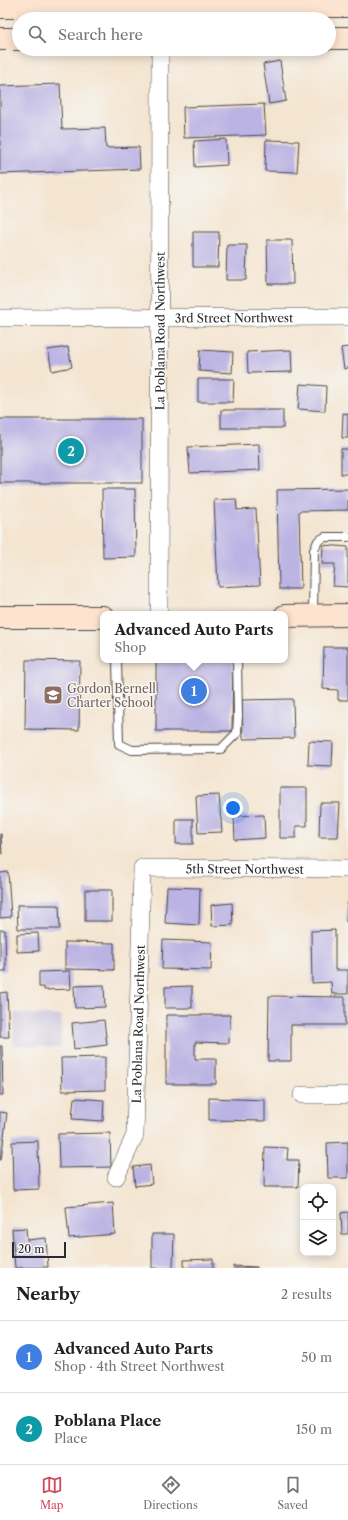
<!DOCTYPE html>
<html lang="en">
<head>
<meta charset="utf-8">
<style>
  :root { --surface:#fff; --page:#f6f6f6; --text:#222; --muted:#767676; --line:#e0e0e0; --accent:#d1495b }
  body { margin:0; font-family:"Libre Caslon Text",serif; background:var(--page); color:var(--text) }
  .controls { position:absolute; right:12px; bottom:12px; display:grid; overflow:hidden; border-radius:8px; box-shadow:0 2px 10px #0003 }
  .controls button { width:36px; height:36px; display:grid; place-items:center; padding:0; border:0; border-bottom:1px solid var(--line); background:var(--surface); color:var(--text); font:20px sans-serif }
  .scale { position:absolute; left:12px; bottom:10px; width:54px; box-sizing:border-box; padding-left:4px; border:2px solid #2b2b2b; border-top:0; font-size:11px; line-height:14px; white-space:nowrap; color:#2b2b2b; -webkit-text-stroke:3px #f6f6f2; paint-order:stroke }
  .you { position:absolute; left:233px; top:808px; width:14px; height:14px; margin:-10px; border:3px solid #fff; border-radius:50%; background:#1a73e8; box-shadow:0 0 0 6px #1a73e833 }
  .badge { display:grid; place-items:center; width:26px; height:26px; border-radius:50%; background:var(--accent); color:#fff; font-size:13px; font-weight:700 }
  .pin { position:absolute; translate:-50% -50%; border:2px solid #fff; box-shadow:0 1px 4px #0006 }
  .popup { position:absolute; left:100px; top:611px; width:188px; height:52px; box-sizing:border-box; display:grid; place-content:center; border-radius:8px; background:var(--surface); filter:drop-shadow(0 1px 3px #0005); font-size:13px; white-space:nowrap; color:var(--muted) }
  .popup b { font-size:15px; color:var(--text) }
  .popup::after { content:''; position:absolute; left:50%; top:100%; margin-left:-8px; border:8px solid transparent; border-top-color:var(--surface) }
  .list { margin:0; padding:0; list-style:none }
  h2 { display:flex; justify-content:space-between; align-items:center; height:52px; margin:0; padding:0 16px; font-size:17px }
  h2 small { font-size:13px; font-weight:400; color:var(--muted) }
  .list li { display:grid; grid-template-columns:26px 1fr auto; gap:12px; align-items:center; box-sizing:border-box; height:72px; padding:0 16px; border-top:1px solid var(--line) }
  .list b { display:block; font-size:15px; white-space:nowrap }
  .list p { margin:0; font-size:13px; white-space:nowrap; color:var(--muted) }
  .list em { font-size:13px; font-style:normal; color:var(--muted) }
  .icon { flex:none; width:22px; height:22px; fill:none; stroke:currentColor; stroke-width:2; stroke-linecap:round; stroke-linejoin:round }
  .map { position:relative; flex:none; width:348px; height:1268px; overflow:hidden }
  .search { position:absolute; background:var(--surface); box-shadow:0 2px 10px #0003; left:12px; right:12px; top:12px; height:44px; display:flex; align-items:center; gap:10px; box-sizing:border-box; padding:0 14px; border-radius:22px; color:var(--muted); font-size:15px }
  .sheet { height:196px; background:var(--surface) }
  nav { display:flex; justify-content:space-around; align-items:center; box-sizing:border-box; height:56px; border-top:1px solid var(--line); background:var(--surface); font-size:11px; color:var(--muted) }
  nav a { display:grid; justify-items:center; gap:2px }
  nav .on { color:var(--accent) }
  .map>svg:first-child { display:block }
  .industrial { fill:#c8bfd8 }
  .building { fill:#bbb3e3 }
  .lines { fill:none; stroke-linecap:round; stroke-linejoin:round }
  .service-casing { stroke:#494744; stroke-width:10 }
  .minor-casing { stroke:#494744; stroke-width:18 }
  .secondary-casing { stroke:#494744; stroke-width:24 }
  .service { stroke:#fff; stroke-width:8 }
  .minor { stroke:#fff; stroke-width:17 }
  .secondary { stroke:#fde4d0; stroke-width:22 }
  .labels { text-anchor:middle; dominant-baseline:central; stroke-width:3; stroke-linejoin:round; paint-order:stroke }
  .street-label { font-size:12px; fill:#2b2b2b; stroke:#f6f6f2 }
  .education-label { font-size:12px; fill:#785e54; stroke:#f6f6f2; text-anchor:start }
</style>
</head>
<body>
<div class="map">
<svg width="348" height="1268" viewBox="0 0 348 1268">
  <rect width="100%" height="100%" fill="#f6f6f2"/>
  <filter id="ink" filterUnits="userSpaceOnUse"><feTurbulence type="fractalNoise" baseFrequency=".025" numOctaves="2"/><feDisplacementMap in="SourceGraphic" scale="8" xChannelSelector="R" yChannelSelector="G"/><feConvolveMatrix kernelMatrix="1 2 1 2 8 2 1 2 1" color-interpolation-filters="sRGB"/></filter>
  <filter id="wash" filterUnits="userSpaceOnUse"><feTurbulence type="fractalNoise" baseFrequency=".012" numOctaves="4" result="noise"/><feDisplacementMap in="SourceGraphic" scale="16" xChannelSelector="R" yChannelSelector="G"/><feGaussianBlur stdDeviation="0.9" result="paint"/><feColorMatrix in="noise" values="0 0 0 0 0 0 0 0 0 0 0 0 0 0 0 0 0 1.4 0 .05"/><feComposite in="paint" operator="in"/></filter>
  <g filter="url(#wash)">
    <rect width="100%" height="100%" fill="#f4e5d1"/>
    <polygon class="industrial" points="15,1013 62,1016 60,1048 13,1045"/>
    <g id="blocks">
      <g class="building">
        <polygon points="280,61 286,101 269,104 263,64"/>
        <polygon points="60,84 62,129 105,128 106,148 139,147 140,169 0,174 0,86"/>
        <polygon points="264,104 266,135 184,138 183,107"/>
        <polygon points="226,139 227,165 195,167 194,141"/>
        <polygon points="266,140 299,141 297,172 265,171"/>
        <polygon points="193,232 219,232 218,267 193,267"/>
        <polygon points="267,240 292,240 293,284 268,284"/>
        <polygon points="227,245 247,245 246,280 226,280"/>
        <polygon points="68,347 72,367 52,371 48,350"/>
        <polygon points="348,347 348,368 344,369 341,348"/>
        <polygon points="200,350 233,352 232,373 199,371"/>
        <polygon points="291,350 292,372 248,373 247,352"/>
        <polygon points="198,379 234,379 233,402 198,402"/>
        <polygon points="300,384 326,386 325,411 298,409"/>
        <rect x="221" y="410" width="62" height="18"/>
        <polygon points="343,413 348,414 348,438 342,438"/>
        <rect x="0" y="419" width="142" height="64"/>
        <polygon points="259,444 260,470 190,473 188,447"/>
        <rect x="341" y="449" width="7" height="25"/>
        <polygon points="102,489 135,489 136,557 103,558"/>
        <polygon points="348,489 348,510 299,511 301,589 279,589 277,490"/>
        <polygon points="236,499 237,510 256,509 260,585 218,587 214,500"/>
        <polygon points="323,545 348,547 348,587 333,586 335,564 322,564"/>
        <polygon points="324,647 348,647 348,700 338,700 338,690 323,689"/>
        <polygon points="26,660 80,661 79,730 25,729"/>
        <polygon points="156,660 233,660 232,731 156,731"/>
        <polygon points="293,699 294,738 243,739 242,700"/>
        <polygon points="309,741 333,742 332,766 308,765"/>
        <polygon points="280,788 307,788 307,826 296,826 296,838 280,838"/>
        <polygon points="219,795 222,832 198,833 196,796"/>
        <polygon points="320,803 340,803 338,837 319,837"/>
        <polygon points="264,815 265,838 235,840 234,816"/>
        <rect x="176" y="819" width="17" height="25"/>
        <polygon points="0,834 1,834 2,854 0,854"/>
        <polygon points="8,872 11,917 0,918 0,873"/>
        <polygon points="167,887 200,888 199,925 165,923"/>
        <rect x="85" y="890" width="27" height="31"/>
        <polygon points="232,903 233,925 212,926 211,905"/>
        <polygon points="347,903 348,903 348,922 346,922"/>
        <polygon points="17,905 59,905 60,929 18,929"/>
        <polygon points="0,930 5,930 6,971 0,971"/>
        <polygon points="335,930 335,970 348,970 348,994 332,994 331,982 312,983 311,931"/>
        <polygon points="38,933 39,951 17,952 17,934"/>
        <polygon points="163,940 212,942 211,970 162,969"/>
        <polygon points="65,942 114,943 114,970 65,969"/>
        <polygon points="70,971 71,989 44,990 44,987 39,987 39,972"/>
        <polygon points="104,985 105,1007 75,1008 74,986"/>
        <polygon points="192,986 192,1008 165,1008 165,987"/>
        <polygon points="7,992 9,1037 0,1037 0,993"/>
        <polygon points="269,996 345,997 345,1025 291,1025 291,1061 268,1061"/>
        <polygon points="166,1015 230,1015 229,1043 195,1042 195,1059 216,1059 216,1084 166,1084"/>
        <polygon points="104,1020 107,1045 74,1049 72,1023"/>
        <polygon points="0,1046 2,1046 3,1095 0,1095"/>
        <polygon points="105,1057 105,1090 62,1091 61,1058"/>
        <polygon points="74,1098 104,1100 103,1121 72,1119"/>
        <polygon points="209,1098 265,1100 265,1121 209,1120"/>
        <polygon points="0,1112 7,1113 1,1160 0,1160"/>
        <polygon points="110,1133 111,1167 59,1168 58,1134"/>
        <polygon points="38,1141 39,1189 13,1190 12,1142"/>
        <polygon points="348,1142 348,1178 328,1178 327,1143"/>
        <polygon points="265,1147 288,1148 287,1160 299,1160 298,1187 264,1187"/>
        <polygon points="150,1165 152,1184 135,1186 133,1167"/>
        <polygon points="113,1203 115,1234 69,1238 66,1207"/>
        <polygon points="348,1212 348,1234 342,1234 341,1213"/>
        <polygon points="26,1228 27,1240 46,1238 48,1267 15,1268 12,1229"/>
        <polygon points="152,1234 174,1234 173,1268 152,1268"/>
        <polygon points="213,1259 213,1268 184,1268 184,1260"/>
        <polygon points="233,1266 257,1267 257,1268 233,1268"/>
      </g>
    </g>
  </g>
  <g filter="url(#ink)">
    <use href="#blocks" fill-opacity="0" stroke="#494744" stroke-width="1"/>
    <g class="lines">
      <defs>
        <g id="service">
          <polyline points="313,614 314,550 318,541 325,537 348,537"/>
          <polyline points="117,660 119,744 132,750 221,749 237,733 238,716 237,660"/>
        </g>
        <g id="minor">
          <path id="s1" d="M0,318L348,317"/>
          <path id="s2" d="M159,614L160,49"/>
          <polyline points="302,1095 348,1095"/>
          <path id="s3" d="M116,1177L135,1135L142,868L348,869"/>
        </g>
        <g id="secondary">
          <polyline points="0,7 348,6"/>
          <polyline points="329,38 348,38"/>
          <polyline points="0,39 19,39"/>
          <polyline points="285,616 348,615"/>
          <polyline points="0,617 103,617"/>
        </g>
      </defs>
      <use href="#service" class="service-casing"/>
      <use href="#minor" class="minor-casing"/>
      <use href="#secondary" class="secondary-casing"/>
      <use href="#service" class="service"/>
      <use href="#minor" class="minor"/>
      <use href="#secondary" class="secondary"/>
    </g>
  </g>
  <defs>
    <symbol id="school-square" viewBox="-11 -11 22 22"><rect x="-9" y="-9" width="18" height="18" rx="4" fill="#8d6e63" stroke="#f6f6f2"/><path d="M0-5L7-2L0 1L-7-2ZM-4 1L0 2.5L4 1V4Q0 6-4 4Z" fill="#fff"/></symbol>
  </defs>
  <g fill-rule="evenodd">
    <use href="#school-square" x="42" y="684" width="22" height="22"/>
  </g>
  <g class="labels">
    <g class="street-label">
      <text stroke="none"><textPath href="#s1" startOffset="234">3rd Street Northwest</textPath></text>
      <text stroke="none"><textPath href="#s2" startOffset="283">La Poblana Road Northwest</textPath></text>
      <text stroke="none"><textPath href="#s3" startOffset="416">5th Street Northwest</textPath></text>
      <text stroke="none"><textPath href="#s3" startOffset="157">La Poblana Road Northwest</textPath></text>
    </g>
    <g class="education-label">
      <text x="67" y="688">Gordon Bernell<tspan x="67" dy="14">Charter School</tspan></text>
    </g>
  </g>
</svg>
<div class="controls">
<button><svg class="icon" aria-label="locate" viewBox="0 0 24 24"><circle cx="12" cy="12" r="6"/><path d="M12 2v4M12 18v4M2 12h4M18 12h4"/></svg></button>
<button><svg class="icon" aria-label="layers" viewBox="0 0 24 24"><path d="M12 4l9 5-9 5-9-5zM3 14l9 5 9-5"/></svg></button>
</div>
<div class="scale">20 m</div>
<div class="you"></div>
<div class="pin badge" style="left:194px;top:691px;background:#3f7fe0">1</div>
<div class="popup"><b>Advanced Auto Parts</b>Shop</div>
<div class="pin badge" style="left:71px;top:451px;background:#0f9aa8">2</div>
<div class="search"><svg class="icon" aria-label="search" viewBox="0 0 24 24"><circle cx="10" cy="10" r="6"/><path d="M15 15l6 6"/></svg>Search here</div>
</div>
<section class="sheet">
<h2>Nearby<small>2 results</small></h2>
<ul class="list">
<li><span class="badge" style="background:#3f7fe0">1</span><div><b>Advanced Auto Parts</b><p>Shop · 4th Street Northwest</p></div><em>50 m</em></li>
<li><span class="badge" style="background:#0f9aa8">2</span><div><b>Poblana Place</b><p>Place</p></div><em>150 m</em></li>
</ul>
</section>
<nav>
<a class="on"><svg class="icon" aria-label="map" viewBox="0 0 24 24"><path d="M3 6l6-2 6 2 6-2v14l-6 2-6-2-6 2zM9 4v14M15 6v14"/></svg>Map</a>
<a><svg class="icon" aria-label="directions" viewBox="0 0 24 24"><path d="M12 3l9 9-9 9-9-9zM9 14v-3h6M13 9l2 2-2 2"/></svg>Directions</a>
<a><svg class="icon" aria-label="saved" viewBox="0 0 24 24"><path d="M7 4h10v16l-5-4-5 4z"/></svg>Saved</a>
</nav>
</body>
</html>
